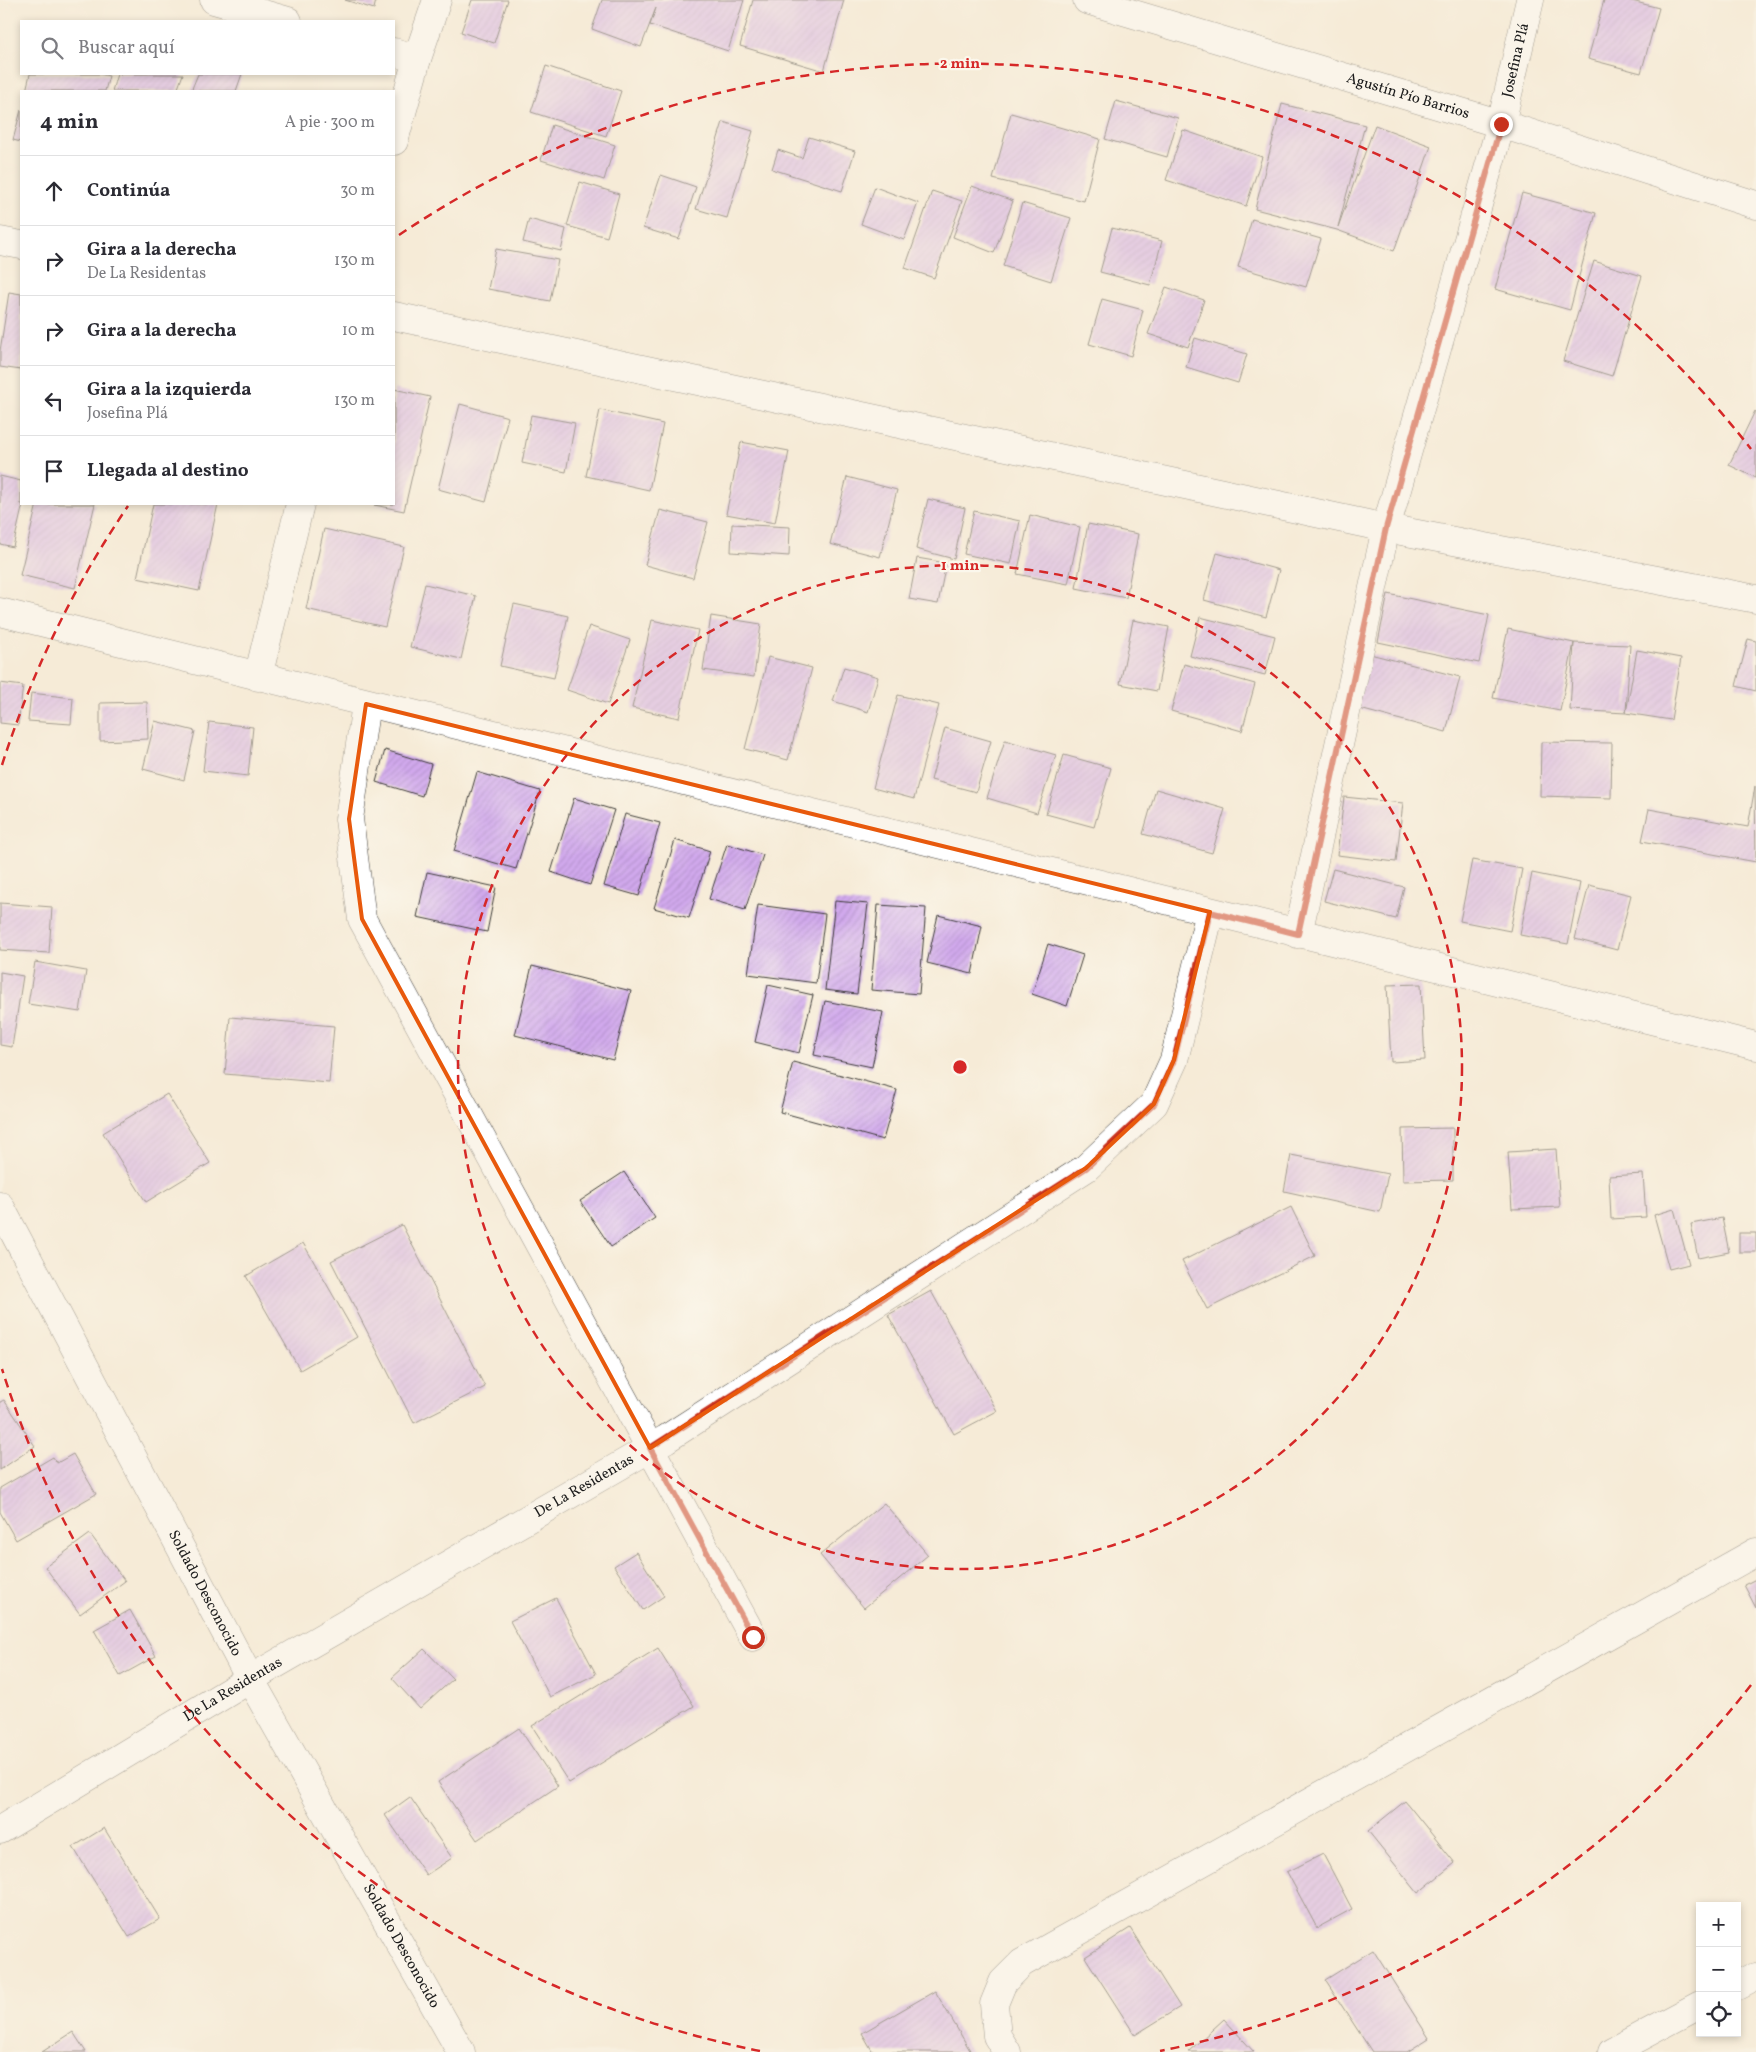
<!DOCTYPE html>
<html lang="es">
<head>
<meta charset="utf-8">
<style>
  :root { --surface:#fff; --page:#f2f2f3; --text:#2b2b33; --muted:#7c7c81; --line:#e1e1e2 }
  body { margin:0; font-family:Vollkorn,serif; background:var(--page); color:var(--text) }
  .controls { position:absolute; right:15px; bottom:15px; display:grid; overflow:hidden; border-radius:0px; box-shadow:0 2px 8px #0003 }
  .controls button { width:45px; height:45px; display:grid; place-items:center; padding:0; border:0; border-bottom:1px solid var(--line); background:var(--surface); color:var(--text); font:25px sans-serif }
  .stop { position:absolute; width:15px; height:15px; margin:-11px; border:4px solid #c8321e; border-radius:50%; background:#fff }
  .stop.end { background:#c8321e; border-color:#fff; box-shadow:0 1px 5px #0008 }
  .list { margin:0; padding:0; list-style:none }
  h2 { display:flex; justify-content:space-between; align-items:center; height:65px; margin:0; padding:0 20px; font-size:21px }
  h2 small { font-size:16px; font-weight:400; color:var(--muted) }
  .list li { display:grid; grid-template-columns:32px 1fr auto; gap:15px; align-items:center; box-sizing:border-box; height:70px; padding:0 20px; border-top:1px solid var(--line) }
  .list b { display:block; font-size:19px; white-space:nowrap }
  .list p { margin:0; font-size:16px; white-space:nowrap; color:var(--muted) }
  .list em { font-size:16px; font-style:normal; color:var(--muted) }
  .icon { flex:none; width:28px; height:28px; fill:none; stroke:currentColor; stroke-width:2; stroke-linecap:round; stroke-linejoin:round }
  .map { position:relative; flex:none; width:1756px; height:2052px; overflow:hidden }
  .search { position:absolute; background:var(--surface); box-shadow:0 2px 8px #0003; left:20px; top:20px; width:375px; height:55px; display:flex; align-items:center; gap:12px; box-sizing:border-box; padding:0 18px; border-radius:0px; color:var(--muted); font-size:19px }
  .panel { position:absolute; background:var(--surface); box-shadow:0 2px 8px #0003; left:20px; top:90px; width:375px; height:415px; border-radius:0px }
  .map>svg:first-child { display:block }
  .building { fill:url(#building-hatch) }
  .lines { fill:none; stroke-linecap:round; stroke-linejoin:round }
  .minor-casing { stroke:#3d3b38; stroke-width:29 }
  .minor { stroke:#fff; stroke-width:28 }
  .route { stroke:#c8321e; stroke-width:6 }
  .marked { fill:none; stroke:#e8590c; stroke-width:4; stroke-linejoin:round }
  .ring { fill:none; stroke:#d62828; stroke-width:2.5; stroke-dasharray:9 6 }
  .labels { text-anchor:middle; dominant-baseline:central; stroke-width:4.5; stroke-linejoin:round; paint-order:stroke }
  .street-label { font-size:15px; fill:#1c1c1c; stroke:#fbf7ec }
  .centre { fill:#d62828; stroke:#fbf7ec; stroke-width:2.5 }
  .ring-label { font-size:15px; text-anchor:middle; font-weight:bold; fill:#d62828; stroke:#fbf7ec; stroke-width:4.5; stroke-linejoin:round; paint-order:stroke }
</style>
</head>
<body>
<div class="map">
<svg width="1756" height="2052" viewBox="0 0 1756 2052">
  <defs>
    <pattern id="building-hatch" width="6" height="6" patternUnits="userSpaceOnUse" patternTransform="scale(1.25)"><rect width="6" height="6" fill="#d1a9ed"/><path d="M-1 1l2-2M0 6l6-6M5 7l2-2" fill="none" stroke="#b391cb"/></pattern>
  </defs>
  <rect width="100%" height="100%" fill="#fbf7ec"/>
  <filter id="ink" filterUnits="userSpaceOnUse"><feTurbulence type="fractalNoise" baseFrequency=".02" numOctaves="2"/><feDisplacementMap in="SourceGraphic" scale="10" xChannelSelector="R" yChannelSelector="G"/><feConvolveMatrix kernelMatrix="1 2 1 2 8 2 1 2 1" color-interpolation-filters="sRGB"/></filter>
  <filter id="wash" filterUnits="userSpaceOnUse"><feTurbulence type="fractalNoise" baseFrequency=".0096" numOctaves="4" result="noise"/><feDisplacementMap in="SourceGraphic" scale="20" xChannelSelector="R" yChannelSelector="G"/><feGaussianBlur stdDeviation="1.12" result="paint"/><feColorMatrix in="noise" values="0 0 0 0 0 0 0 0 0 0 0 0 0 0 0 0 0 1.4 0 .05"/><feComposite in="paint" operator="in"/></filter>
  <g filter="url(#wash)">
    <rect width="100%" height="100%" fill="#f6ebd7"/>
    <g id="blocks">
      <g class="building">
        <polygon points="345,0 376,0 374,9"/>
        <polygon points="472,0 508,0 494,43 461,32"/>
        <polygon points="602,0 744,0 728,51 650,25 656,8 641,47 592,29"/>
        <polygon points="753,0 844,0 824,71 740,46"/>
        <polygon points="1604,0 1628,0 1659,8 1641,73 1588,59"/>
        <polygon points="546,66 621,91 606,136 531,112"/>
        <polygon points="30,74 100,74 109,76 105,91 26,91"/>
        <polygon points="117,74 183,74 177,91 112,91"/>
        <polygon points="198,74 242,74 236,91 191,91"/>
        <polygon points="1116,101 1178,118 1167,157 1105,139"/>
        <polygon points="1282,104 1365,125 1338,227 1375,125 1431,146 1394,251 1337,230 1255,209"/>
        <polygon points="21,110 21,142 13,140"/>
        <polygon points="1011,113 1100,139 1084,201 993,179"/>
        <polygon points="723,122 753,131 727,218 696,209"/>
        <polygon points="552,125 615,145 604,180 541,160"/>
        <polygon points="1183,130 1262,157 1246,206 1166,180"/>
        <polygon points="809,137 855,151 842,191 772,169 778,150 802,158"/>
        <polygon points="661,175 696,187 679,239 643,228"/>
        <polygon points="580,182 619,194 607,237 567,226"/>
        <polygon points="972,186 1013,201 994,253 953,237"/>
        <polygon points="875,187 918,203 904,240 861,224"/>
        <polygon points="932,191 962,201 934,278 905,268"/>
        <polygon points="1522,193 1596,213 1570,310 1495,289"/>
        <polygon points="1022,203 1071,218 1051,281 1003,266"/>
        <polygon points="529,219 566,229 561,251 523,242"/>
        <polygon points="1252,219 1321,239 1306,287 1238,267"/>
        <polygon points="1112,228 1162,241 1150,285 1100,272"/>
        <polygon points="496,249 558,260 550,301 488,289"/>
        <polygon points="1594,261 1642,276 1612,376 1563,361"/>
        <polygon points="1166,287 1204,300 1188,347 1148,334"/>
        <polygon points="9,292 21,294 21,370 0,367 0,351"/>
        <polygon points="1102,299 1143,310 1131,356 1089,344"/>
        <polygon points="1195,338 1247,354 1238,383 1186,367"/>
        <polygon points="394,389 430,397 404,511 374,505 394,504"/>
        <polygon points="460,404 508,417 486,502 438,489"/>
        <polygon points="600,410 663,424 649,490 586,476"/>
        <polygon points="1755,411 1756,412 1756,478 1729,465"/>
        <polygon points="531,415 575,423 566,472 522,463"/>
        <polygon points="741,442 789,451 775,523 726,514"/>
        <polygon points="0,476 21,481 21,504 23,504 13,547 0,544"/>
        <polygon points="847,477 897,490 880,557 830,544"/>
        <polygon points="928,499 965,508 954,559 916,549"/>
        <polygon points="37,504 95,504 75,588 20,575"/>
        <polygon points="153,504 218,504 199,591 137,578"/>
        <polygon points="660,510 708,522 693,578 645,565"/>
        <polygon points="974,511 1020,521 1011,564 964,554"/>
        <polygon points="1030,515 1080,527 1068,584 1017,574"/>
        <polygon points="732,524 790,527 789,556 731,552"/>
        <polygon points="1088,524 1138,534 1126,598 1076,588"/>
        <polygon points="324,529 404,547 385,627 306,609"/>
        <polygon points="1217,553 1279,570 1266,617 1204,600"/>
        <polygon points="917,558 946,563 938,604 909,599"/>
        <polygon points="425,584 476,596 461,659 410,647"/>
        <polygon points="1388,594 1489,615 1479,663 1378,642"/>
        <polygon points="514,604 568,616 554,678 500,666"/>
        <polygon points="711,616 761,624 754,677 703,670"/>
        <polygon points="1200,617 1275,636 1265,675 1190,656"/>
        <polygon points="652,620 698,630 679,718 632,708"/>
        <polygon points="1133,620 1169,627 1157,691 1120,684"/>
        <polygon points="589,626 630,640 608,704 567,690"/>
        <polygon points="1508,629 1574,643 1560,711 1493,698"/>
        <polygon points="1748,639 1756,641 1756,691 1736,686"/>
        <polygon points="1574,643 1630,645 1626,713 1637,650 1681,658 1671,720 1626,713 1570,710"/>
        <polygon points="1370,654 1460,677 1446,732 1356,708"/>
        <polygon points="768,657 812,668 788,760 745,749"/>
        <polygon points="1184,664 1255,684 1242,731 1171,711"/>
        <polygon points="844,667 878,677 868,712 833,701"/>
        <polygon points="0,683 23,686 18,725 0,723"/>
        <polygon points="31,693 73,698 71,724 28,721"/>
        <polygon points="898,695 939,705 914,799 873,788"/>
        <polygon points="147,702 148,739 100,741 100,703"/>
        <polygon points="155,721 195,731 184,780 143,769"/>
        <polygon points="209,722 253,727 248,776 203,771"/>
        <polygon points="945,728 991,741 976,792 931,780"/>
        <polygon points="1005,740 1056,755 1037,813 987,798"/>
        <polygon points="1541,742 1612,743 1611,798 1540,796"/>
        <polygon points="385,750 431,764 422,796 376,782"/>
        <polygon points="1064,755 1111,768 1094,827 1046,814"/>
        <polygon points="477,772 540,791 516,869 454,851"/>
        <polygon points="1755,786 1756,862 1642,841 1649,809 1748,827"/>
        <polygon points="1156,789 1225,809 1212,853 1143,834"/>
        <polygon points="1344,797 1403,803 1396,862 1337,855"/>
        <polygon points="574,798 614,810 590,885 551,872"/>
        <polygon points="625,814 660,823 639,896 604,886"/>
        <polygon points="675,840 710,851 689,918 654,908"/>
        <polygon points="727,844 763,855 745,910 709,899"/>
        <polygon points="1472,860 1522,869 1510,931 1460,921"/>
        <polygon points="1333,869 1404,887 1396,919 1324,901"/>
        <polygon points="427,872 496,887 487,932 417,917"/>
        <polygon points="1532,873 1580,883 1568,944 1520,935"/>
        <polygon points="1589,885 1631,895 1617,950 1575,939"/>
        <polygon points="835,901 868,904 857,994 825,990"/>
        <polygon points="0,903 52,907 49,953 0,950"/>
        <polygon points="758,905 825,914 816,983 748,974"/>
        <polygon points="878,905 926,908 919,994 871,990"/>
        <polygon points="938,915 982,926 972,974 927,963"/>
        <polygon points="1048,944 1083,955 1067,1006 1032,994"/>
        <polygon points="35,962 86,971 80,1012 28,1004"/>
        <polygon points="532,966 631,991 613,1060 515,1035"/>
        <polygon points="0,972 23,976 12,1047 0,1045"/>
        <polygon points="1421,984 1425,1060 1391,1062 1387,985"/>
        <polygon points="768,985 813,995 799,1053 755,1042"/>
        <polygon points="825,1001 883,1012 872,1067 814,1055"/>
        <polygon points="230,1017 334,1026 329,1083 225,1074"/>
        <polygon points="793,1062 897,1090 883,1140 780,1112"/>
        <polygon points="167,1094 210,1163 146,1202 103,1133"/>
        <polygon points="1453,1128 1453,1180 1403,1181 1402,1129"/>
        <polygon points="1556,1149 1560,1207 1512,1209 1508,1152"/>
        <polygon points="1291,1155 1388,1174 1380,1212 1284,1191"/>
        <polygon points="624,1172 655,1218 611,1247 580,1201"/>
        <polygon points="1643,1174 1646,1217 1611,1219 1609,1176"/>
        <polygon points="1291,1207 1315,1256 1207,1309 1182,1261"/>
        <polygon points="1674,1209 1689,1264 1669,1269 1654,1215"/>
        <polygon points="1722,1218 1729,1252 1698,1258 1691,1224"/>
        <polygon points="402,1225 485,1387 414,1423 331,1261"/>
        <rect x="1739" y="1233" width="17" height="19"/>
        <polygon points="303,1243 357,1337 300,1370 246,1276"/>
        <polygon points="931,1291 997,1411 954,1434 888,1315"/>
        <polygon points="4,1400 35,1446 0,1470 0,1402"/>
        <polygon points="73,1454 96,1494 16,1540 0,1512 0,1488 53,1457 57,1463"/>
        <polygon points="884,1503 928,1555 864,1608 820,1555"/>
        <polygon points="90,1534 125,1581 80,1614 45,1567"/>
        <polygon points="636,1552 664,1596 643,1610 614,1566"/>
        <polygon points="1756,1579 1756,1608 1744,1585"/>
        <polygon points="556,1598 596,1674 550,1697 510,1621"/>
        <polygon points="130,1610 156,1656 120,1676 94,1630"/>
        <polygon points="658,1648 694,1706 569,1783 532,1726"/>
        <polygon points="424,1649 453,1679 420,1709 392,1678"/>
        <polygon points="519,1728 558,1786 477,1840 438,1782"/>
        <polygon points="410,1797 452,1858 426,1875 385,1815"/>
        <polygon points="1405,1801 1455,1863 1418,1893 1368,1831"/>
        <polygon points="104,1828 160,1919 129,1937 73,1847"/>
        <polygon points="1323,1854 1352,1909 1317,1928 1287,1872"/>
        <polygon points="1130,1928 1180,2007 1135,2035 1085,1957"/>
        <polygon points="1373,1950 1429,2038 1407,2052 1372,2052 1325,1980"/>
        <polygon points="935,1991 971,2052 873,2052 862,2033"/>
        <polygon points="1224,2019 1254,2052 1188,2052"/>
        <polygon points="73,2032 86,2052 42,2052"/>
      </g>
    </g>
  </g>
  <g filter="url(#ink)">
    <use href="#blocks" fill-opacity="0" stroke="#3d3b38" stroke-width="1"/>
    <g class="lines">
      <defs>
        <g id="minor">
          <polyline points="214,0 288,21"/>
          <path id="s1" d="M1087,0L1501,124L1756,205"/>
          <polyline points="394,52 417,59"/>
          <polyline points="394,141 417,59 437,0"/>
          <polyline points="0,241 21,245"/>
          <polyline points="394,316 1386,528 1756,599"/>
          <polyline points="0,612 1756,1046"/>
          <polyline points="258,677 300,504"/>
          <polyline points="366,704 349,819 362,919 753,1637"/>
          <path id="s2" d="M1298,934L1386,528L1501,124L1530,0"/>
          <path id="s3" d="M0,1206L250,1679L461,2052"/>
          <path id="s4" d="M0,1830L250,1679L666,1439L1086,1168L1154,1104L1174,1060L1210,912"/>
          <polyline points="1737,1986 1756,1976"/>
          <polyline points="1007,2052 997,2036 994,2004 1003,1982 1022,1963 1756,1552"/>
          <polyline points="1612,2052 1700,2005"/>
        </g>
      </defs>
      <use href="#minor" class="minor-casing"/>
      <use href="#minor" class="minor"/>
    </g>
  </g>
  <g class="lines" filter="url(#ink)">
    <polyline class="route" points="753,1637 650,1448 1086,1168 1154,1104 1174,1060 1210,912 1298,934 1386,528 1501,124"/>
  </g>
  <path d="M0 0H1756V2052H0ZM366,704L1210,912L1174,1060L1154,1104L1086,1168L650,1448L362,919L349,819Z" fill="#f6ebd7" fill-opacity=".55" fill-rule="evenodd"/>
  <path class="marked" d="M366,704L1210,912L1174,1060L1154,1104L1086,1168L650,1448L362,919L349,819Z"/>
  <g class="ring">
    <circle cx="960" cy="1067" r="502"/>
    <path d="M1751 1685A1004 1004 0 0 1 1160 2051M760 2051A1004 1004 0 0 1 2 1369M2 765A1004 1004 0 0 1 128 506M399 235A1004 1004 0 0 1 1751 449"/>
  </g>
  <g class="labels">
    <g class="street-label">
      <text stroke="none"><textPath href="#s2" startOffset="901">Josefina Plá</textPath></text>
      <text stroke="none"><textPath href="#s1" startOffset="335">Agustín Pío Barrios</textPath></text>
      <text stroke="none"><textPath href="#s4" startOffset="678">De La Residentas</textPath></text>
      <text stroke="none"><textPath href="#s3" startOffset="438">Soldado Desconocido</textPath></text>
      <text stroke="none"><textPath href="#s4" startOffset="272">De La Residentas</textPath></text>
      <text stroke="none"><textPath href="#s3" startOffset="842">Soldado Desconocido</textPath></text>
    </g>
  </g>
  <circle cx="960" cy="1067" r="8" class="centre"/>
  <g class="ring-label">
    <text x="960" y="68">2 min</text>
    <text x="960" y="570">1 min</text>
  </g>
</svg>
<div class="controls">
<button>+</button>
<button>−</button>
<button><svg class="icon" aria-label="locate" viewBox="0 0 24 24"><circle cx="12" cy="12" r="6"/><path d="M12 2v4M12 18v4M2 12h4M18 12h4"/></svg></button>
</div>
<div class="stop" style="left:753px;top:1637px"></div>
<div class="stop end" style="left:1501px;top:124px"></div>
<div class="search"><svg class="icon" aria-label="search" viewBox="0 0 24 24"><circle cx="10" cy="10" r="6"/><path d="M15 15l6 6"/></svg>Buscar aquí</div>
<section class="panel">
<h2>4 min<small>A pie · 300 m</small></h2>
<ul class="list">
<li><svg class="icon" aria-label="ahead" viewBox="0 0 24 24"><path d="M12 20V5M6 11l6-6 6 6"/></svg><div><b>Continúa</b></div><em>30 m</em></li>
<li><svg class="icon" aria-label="right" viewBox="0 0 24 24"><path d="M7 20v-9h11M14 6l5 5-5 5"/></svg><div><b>Gira a la derecha</b><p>De La Residentas</p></div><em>130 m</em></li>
<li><svg class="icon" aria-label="right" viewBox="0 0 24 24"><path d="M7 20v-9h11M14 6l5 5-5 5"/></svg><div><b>Gira a la derecha</b></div><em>10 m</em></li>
<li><svg class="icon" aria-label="left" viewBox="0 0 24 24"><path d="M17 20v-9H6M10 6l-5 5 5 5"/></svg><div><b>Gira a la izquierda</b><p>Josefina Plá</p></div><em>130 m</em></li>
<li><svg class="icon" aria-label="arrive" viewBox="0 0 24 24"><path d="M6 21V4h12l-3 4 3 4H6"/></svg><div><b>Llegada al destino</b></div></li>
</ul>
</section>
</div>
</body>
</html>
